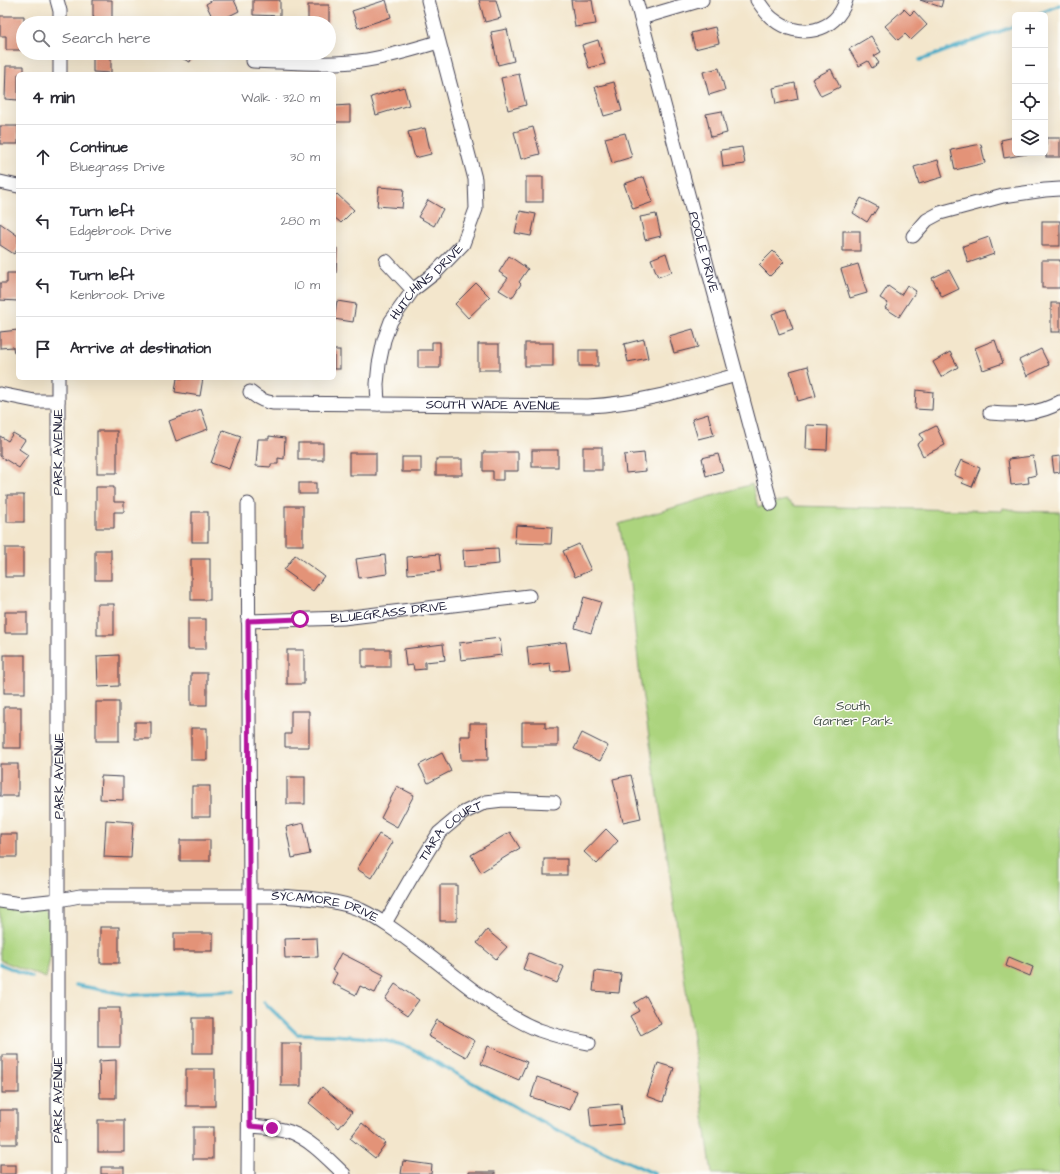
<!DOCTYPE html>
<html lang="en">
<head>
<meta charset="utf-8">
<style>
  :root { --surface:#fff; --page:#f2f2f3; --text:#2b2b33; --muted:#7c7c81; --line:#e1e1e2 }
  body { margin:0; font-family:"Architects Daughter",sans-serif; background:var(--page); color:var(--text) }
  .controls { position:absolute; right:12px; top:12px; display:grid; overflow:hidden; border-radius:6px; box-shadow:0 4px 16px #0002 }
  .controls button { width:36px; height:36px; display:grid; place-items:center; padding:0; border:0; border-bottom:1px solid var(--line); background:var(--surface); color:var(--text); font:20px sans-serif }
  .stop { position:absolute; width:12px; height:12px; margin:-9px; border:3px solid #b5179e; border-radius:50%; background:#fff }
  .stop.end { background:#b5179e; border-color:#fff; box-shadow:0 1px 4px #0008 }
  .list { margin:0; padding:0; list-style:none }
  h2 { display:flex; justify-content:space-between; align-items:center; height:52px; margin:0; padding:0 16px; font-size:17px }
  h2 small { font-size:13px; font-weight:400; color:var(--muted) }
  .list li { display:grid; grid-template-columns:26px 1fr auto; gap:12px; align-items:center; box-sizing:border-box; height:64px; padding:0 16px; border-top:1px solid var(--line) }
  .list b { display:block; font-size:15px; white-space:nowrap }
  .list p { margin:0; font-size:13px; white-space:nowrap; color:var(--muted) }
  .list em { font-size:13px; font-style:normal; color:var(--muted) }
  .icon { flex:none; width:22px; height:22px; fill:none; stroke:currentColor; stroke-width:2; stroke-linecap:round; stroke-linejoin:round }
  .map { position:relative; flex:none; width:1060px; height:1174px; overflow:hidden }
  .search { position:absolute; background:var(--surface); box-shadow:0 4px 16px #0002; left:16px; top:16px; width:320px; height:44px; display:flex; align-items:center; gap:10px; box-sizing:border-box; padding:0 14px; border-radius:22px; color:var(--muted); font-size:15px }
  .panel { position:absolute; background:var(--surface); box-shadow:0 4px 16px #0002; left:16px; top:72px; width:320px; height:308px; border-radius:6px }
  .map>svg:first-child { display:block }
  .green { fill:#acd47e; stroke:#677b5c }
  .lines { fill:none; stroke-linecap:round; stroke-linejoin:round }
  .stream { stroke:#46aac6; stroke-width:3.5 }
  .building { fill:#e39378 }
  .street-casing { stroke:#413f51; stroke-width:15 }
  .street { stroke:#fff; stroke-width:13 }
  .route { stroke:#b5179e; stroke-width:5 }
  .labels { text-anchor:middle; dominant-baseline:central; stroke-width:3; stroke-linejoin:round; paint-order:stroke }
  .street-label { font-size:13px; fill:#22223b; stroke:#fdfcf7 }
  .park-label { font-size:13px; fill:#4b574f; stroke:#fdfcf7 }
</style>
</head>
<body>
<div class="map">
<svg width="1060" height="1174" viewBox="0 0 1060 1174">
  <rect width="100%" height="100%" fill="#fdfcf7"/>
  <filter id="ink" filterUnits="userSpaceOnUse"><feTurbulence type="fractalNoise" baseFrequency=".025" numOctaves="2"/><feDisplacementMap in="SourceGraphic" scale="8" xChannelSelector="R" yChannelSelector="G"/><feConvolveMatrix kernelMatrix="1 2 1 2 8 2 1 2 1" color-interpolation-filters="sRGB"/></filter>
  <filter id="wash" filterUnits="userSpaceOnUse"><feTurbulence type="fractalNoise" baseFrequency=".012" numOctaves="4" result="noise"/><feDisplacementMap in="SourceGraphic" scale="16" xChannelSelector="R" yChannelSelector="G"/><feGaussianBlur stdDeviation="0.9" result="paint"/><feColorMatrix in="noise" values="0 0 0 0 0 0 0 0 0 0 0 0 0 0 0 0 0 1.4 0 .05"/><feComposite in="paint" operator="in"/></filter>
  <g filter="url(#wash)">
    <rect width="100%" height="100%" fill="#f3e6cc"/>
    <g class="green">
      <polygon points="752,484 758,507 786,500 795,506 1002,511 1003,508 1019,511 1060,512 1060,1174 712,1174 665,841 640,678 630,584 619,524"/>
      <polygon points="0,905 33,907 50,915 50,957 46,978 0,960"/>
    </g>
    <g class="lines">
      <g class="stream">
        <polyline points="1036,15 1060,5"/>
        <polyline points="920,60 1015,26"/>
        <polyline points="0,964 32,977"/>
        <polyline points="76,985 130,995 234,991"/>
        <path d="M264,1002L297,1034C335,1035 373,1035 409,1047L553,1128L655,1174"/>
      </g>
    </g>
    <g id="blocks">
      <g class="building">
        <polygon points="93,0 112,0 112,23 94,23 94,17 93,17"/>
        <polygon points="213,0 234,0 239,11 215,23 206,4"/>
        <polygon points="253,0 280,0 280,16 253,15"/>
        <polygon points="386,0 391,17 358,28 352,11"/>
        <polygon points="479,0 496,0 501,18 485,22"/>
        <polygon points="571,0 592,0 596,24 575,27"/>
        <polygon points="920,0 943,0 941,7"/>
        <rect x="308" y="5" width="21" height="18"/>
        <polygon points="904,9 910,15 914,11 927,25 911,40 905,34 898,40 885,26"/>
        <polygon points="0,16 24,16 24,23 23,23 23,50 6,50 6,36 0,36"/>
        <polygon points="715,27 719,43 695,49 691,33"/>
        <polygon points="507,29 514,61 498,65 491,32"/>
        <polygon points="871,36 881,52 874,56 879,63 872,68 868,61 859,66 849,49"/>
        <polygon points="598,40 605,64 589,68 582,45"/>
        <polygon points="93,53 111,53 111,73 93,72"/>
        <polygon points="176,53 194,53 190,62 175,55"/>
        <polygon points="6,66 24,66 24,74 18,74 18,100 5,99"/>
        <polygon points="719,68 725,90 709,95 703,72"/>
        <polygon points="831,69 840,87 821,96 812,79"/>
        <polygon points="519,74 526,105 508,110 501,78"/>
        <polygon points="614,82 622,111 604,116 595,87"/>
        <polygon points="795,83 798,99 776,104 773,88"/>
        <polygon points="404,87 409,105 376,115 371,97"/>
        <polygon points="350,105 350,122 334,122 334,106"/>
        <polygon points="722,111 727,133 711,137 706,114"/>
        <rect x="0" y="126" width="18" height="18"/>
        <polygon points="533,127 540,154 521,159 514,132"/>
        <polygon points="425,128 431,154 415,158 408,132"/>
        <polygon points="625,133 632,157 612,163 605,138"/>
        <polygon points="1015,137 1015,153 1027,154 1004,158 1001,140"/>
        <rect x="1046" y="138" width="14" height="19"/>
        <polygon points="981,144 985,163 955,170 951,150"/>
        <polygon points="742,147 745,164 723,167 721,150"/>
        <polygon points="938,160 943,177 919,184 914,167"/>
        <rect x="526" y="177" width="17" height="25"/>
        <polygon points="644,177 653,202 633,209 624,184"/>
        <polygon points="379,187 404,189 402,208 377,206"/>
        <polygon points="337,194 354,210 341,223 334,217 334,197"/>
        <polygon points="861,198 878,207 873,215 872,214 867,222 853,213"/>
        <polygon points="428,200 443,209 434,226 418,217"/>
        <polygon points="520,211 536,214 531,236 515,233"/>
        <polygon points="656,214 661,236 645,240 640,217"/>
        <rect x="1042" y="221" width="18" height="25"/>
        <polygon points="0,223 18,236 18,248 14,254 0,245"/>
        <rect x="843" y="231" width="17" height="20"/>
        <polygon points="989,237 994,254 968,263 963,246"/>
        <polygon points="334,248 337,248 336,273 334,273"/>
        <polygon points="773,251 784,262 770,276 759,265"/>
        <polygon points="666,253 672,272 658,277 651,259"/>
        <polygon points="509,256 528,269 519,282 521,284 512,298 499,290 508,278 499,272"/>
        <rect x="1042" y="260" width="18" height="28"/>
        <polygon points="858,264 867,293 850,298 841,269"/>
        <polygon points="949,270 959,289 942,297 932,278"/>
        <polygon points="7,273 18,273 18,301 0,300 0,283 7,283"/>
        <polygon points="476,283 490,297 468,318 455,304"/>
        <polygon points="907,285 916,291 899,317 885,308 888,303 880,298 888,286 901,295"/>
        <polygon points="337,301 356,304 353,322 334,319"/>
        <rect x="1051" y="303" width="9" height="29"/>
        <polygon points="786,309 793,329 779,334 772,314"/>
        <polygon points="693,329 698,347 674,353 669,336"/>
        <polygon points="18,330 18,353 14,353 13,347 0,348 0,332"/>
        <polygon points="644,339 648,358 628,362 624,344"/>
        <polygon points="995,340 1003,363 983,370 975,348"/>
        <polygon points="432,342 440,342 440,368 418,368 418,350 432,350"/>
        <rect x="525" y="343" width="28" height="23"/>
        <rect x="478" y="344" width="21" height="26"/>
        <polygon points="1041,349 1049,365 1027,376 1019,360"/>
        <rect x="334" y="350" width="6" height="19"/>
        <rect x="579" y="350" width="19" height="16"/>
        <polygon points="950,352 958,367 941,377 933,362"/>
        <polygon points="808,366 816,396 798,401 790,371"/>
        <polygon points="177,378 203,378 200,396 175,392"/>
        <polygon points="916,390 933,392 932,410 915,409"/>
        <polygon points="201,409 208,429 176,441 169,421"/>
        <polygon points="708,414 714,435 698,439 692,419"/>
        <polygon points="807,425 828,426 827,450 806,449"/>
        <polygon points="936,426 945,445 923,456 917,444 923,440 920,434"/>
        <polygon points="223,430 241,436 229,469 211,463"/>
        <rect x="97" y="431" width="20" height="42"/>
        <polygon points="13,433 25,440 19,449 28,455 19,468 0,456 0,436 8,441"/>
        <polygon points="269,436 285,438 284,459 278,458 278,464 271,464 271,467 256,466 258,439 269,439"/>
        <rect x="298" y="443" width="25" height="17"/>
        <rect x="583" y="447" width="19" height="23"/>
        <rect x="532" y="450" width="26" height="17"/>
        <polygon points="483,452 518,452 518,471 503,471 503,480 493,480 493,471 483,471"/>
        <rect x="349" y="453" width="27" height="22"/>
        <polygon points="644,453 646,471 626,473 624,455"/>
        <polygon points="718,454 723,471 706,476 702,458"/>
        <polygon points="1033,456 1036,475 1028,477 1029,483 1011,485 1008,459"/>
        <polygon points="1060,456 1060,472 1054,473 1052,457"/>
        <rect x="402" y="457" width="19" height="15"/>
        <rect x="436" y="459" width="26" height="16"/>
        <polygon points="961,460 980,468 972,487 962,483 964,479 954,475"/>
        <rect x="299" y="483" width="17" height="11"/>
        <polygon points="96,487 114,487 114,502 124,502 124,512 114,512 114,528 96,528"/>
        <rect x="7" y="495" width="17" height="27"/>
        <rect x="285" y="506" width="18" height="39"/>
        <rect x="192" y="512" width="16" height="30"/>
        <polygon points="516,525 552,527 551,544 515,543"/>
        <polygon points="579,544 591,570 575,577 563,551"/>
        <rect x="5" y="548" width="18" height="29"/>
        <polygon points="498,548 499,564 464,567 463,550"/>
        <rect x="95" y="550" width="16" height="30"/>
        <polygon points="439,554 441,571 408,574 407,557"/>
        <polygon points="295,555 324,576 313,591 284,570"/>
        <polygon points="385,555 387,574 359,578 356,559"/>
        <rect x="191" y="559" width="19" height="41"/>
        <polygon points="584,597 601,602 591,633 575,628"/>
        <rect x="97" y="604" width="17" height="31"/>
        <rect x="5" y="612" width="22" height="21"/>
        <rect x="188" y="619" width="18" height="30"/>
        <polygon points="500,638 502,655 461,660 459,643"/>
        <polygon points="566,642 570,670 551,672 550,663 529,666 527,647"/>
        <polygon points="443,644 445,660 425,662 425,669 414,670 413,665 406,666 404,649"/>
        <rect x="362" y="649" width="28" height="18"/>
        <rect x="287" y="650" width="17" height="34"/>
        <rect x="4" y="655" width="21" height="38"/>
        <polygon points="119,655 119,686 98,687 97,656"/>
        <rect x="191" y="673" width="16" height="32"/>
        <rect x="96" y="702" width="23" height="39"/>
        <rect x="4" y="707" width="17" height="41"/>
        <polygon points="291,711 309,711 309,747 285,747 285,734 291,734"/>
        <rect x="135" y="722" width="16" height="17"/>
        <polygon points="522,722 545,722 545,728 558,728 558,746 522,746"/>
        <polygon points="470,723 487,723 488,760 461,760 460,736 470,736"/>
        <rect x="191" y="728" width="16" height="32"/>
        <polygon points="582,733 608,746 600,761 574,749"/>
        <polygon points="442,753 451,771 428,783 419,765"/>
        <rect x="0" y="764" width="18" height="32"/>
        <polygon points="631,775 641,818 623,822 613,779"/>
        <polygon points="101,776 123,777 123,800 100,799"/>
        <rect x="287" y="777" width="18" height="27"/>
        <rect x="192" y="786" width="18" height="31"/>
        <polygon points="397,786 414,795 397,827 381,818"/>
        <polygon points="106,820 133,822 131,858 104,857"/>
        <polygon points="304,823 310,854 292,858 286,827"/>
        <polygon points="606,829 618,841 597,864 584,852"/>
        <polygon points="510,832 520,848 481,872 471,855"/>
        <rect x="0" y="834" width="17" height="23"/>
        <polygon points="379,834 393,842 371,878 357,869"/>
        <rect x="180" y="840" width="30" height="21"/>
        <rect x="544" y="859" width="23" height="16"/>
        <rect x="440" y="885" width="17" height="36"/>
        <rect x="100" y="927" width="19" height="36"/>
        <polygon points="487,930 507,947 496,959 477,943"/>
        <rect x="174" y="933" width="39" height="18"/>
        <polygon points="317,938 318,957 285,958 284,939"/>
        <polygon points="341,953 384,975 375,993 360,986 356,995 332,983 337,973 332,970"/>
        <polygon points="529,953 564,967 557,983 523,969"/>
        <polygon points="1009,957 1033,967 1030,976 1006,966"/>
        <polygon points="595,971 621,974 619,993 593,991"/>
        <polygon points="395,984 419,1000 408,1015 385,999"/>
        <polygon points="646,996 661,1024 641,1035 630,1016 639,1011 634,1003"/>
        <rect x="98" y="1008" width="22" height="39"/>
        <rect x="193" y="1018" width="20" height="35"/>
        <polygon points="437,1020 475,1041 466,1057 428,1036"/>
        <rect x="281" y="1043" width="20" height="43"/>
        <polygon points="488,1046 527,1062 519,1080 481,1064"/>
        <rect x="2" y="1055" width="17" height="38"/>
        <polygon points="116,1060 116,1098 100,1098 99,1061"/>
        <polygon points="658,1063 674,1068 663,1102 647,1096"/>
        <rect x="186" y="1069" width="29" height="37"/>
        <polygon points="537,1077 577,1091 570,1110 531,1097"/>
        <polygon points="322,1087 352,1112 339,1128 309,1103"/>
        <polygon points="621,1104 623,1124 591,1127 589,1107"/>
        <rect x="0" y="1110" width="17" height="34"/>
        <rect x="98" y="1120" width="26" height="32"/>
        <polygon points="362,1123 386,1143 375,1158 350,1138"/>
        <rect x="193" y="1127" width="20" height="32"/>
        <polygon points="403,1161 432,1165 431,1174 401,1174"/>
        <rect x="0" y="1165" width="16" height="9"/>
        <rect x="101" y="1167" width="23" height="7"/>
        <rect x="469" y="1172" width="26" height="2"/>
      </g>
    </g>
  </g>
  <g filter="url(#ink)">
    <use href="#blocks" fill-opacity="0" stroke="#413f51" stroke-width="1"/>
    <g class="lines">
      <defs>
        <g id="street">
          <polyline points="57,0 60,11 60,23"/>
          <path id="s1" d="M636,0L771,504"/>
          <path d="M757,0C762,6 766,14 773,19C798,40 836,33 846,0"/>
          <polyline points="641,18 702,0"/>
          <path d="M253,61C290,62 330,66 367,60C391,56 415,49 438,42"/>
          <polyline points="60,74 60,53"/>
          <polyline points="0,182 18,186"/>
          <polyline points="913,236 927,220 940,213 1003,196 1045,190 1060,189"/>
          <polyline points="386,261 413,290"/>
          <path id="s2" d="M250,392C257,398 264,402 273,403L588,406C639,404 687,389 736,375"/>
          <polyline points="0,394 35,401 58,401"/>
          <path id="s3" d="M378,404L377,384L379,364L384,340L391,321L413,290L436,272L463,244L476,209L475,179L428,0"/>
          <path d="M990,413C1013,415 1039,415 1060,402"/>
          <polyline points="248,504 250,897 248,1174"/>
          <path id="s4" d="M248,621L343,618L529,596"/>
          <path id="s5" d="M0,901L21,904L59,900L80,896H278C306,898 336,899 361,910C384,921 404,937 424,952C460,979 498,1014 539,1030C556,1036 572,1040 589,1043"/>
          <path id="s6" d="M385,923L411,878L439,833L463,813L486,802L503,800L554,802"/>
          <path d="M249,1126C262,1127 278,1127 290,1132C311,1140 328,1159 344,1174"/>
          <polyline points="58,1174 58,378"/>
        </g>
      </defs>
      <use href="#street" class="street-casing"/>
      <use href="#street" class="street"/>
    </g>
  </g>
  <g class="lines" filter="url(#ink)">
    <polyline class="route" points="272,1128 250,1126 248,621 300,619"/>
  </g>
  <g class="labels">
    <g class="street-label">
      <text stroke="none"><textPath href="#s1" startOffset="261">POOLE DRIVE</textPath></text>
      <text stroke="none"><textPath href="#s3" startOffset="138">HUTCHINS DRIVE</textPath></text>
      <text stroke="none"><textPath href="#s2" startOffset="246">SOUTH WADE AVENUE</textPath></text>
      <text transform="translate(58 452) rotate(-90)">PARK AVENUE</text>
      <text stroke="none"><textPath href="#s4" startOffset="141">BLUEGRASS DRIVE</textPath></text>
      <text transform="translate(59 776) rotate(-90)">PARK AVENUE</text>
      <text stroke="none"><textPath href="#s6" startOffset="115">TIARA COURT</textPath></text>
      <text stroke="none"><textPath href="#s5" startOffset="327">SYCAMORE DRIVE</textPath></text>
      <text transform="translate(58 1100) rotate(-90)">PARK AVENUE</text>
    </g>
    <g class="park-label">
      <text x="853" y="706">South<tspan x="853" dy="15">Garner Park</tspan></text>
    </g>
  </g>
</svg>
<div class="controls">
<button>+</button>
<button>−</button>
<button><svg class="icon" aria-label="locate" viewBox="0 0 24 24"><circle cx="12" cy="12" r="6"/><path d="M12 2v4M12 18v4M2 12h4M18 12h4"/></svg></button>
<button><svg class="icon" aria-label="layers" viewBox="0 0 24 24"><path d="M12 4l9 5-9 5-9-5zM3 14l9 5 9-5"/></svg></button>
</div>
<div class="stop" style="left:300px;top:619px"></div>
<div class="stop end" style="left:272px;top:1128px"></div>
<div class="search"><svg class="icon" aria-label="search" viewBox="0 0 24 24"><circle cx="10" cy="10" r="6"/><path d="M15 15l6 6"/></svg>Search here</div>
<section class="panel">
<h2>4 min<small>Walk · 320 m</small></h2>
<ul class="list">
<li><svg class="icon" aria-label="ahead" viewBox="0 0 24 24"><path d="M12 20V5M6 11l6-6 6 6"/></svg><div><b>Continue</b><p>Bluegrass Drive</p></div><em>30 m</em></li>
<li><svg class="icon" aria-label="left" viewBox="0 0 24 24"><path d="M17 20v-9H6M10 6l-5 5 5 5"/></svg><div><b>Turn left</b><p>Edgebrook Drive</p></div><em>280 m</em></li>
<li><svg class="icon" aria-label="left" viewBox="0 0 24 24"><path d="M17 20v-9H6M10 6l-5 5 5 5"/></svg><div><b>Turn left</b><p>Kenbrook Drive</p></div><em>10 m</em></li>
<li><svg class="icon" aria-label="arrive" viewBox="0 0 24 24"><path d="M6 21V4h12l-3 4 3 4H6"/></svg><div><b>Arrive at destination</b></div></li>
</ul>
</section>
</div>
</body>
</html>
